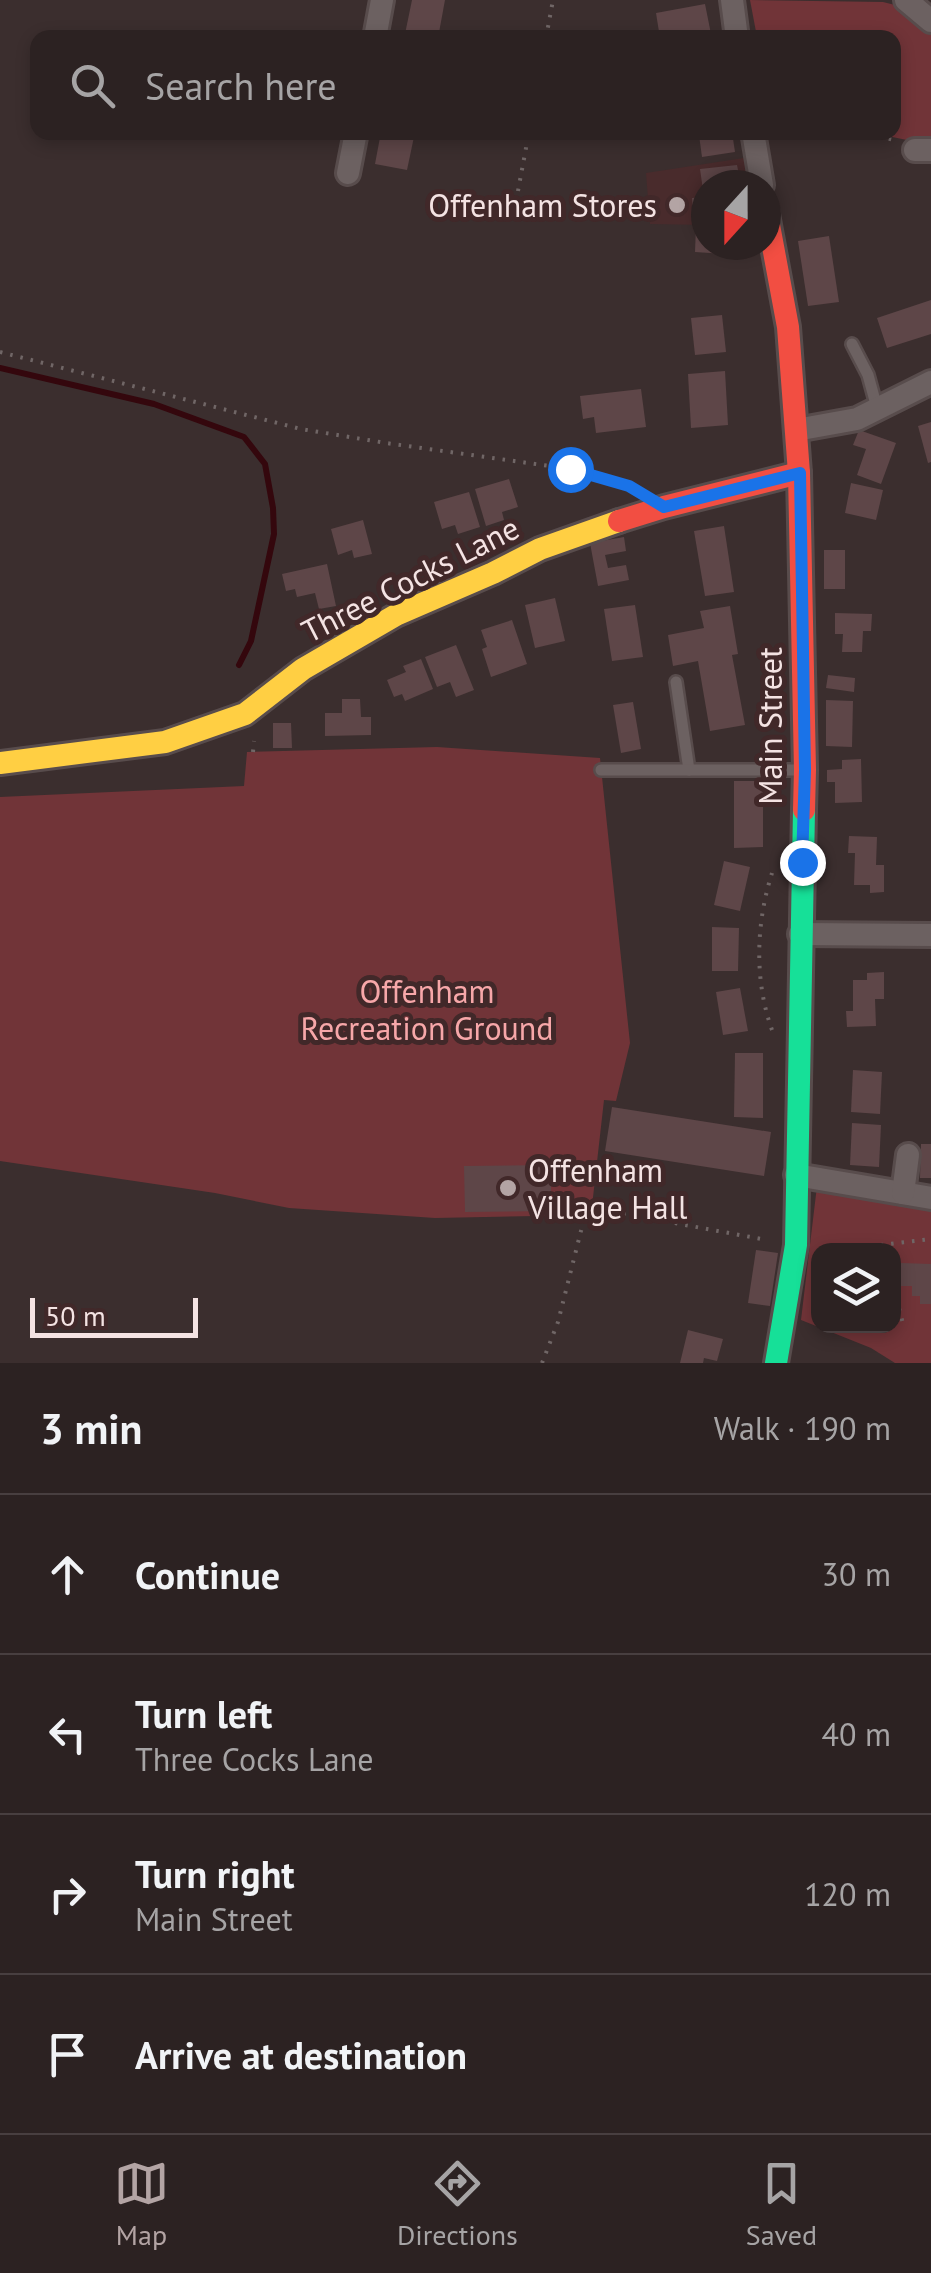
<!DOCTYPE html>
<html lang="en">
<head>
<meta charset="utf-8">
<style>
  :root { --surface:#2c2222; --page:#382f2f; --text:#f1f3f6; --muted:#a6a4a5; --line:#483f40; --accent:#b3a4a4 }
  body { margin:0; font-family:"PT Sans",sans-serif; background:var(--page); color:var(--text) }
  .controls { position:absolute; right:30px; bottom:30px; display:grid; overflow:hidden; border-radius:20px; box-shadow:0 5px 15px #0003 }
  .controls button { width:90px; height:90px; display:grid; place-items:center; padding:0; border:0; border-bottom:2px solid var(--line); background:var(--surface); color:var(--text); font:50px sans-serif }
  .compass { position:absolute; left:691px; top:170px; width:90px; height:90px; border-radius:50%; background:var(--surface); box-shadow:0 5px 15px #0003; rotate:201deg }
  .scale { position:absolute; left:30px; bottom:25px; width:168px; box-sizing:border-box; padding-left:10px; border:5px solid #f4e3e3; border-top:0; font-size:28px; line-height:35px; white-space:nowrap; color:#f4e3e3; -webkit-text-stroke:8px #412829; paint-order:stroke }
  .stop { position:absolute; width:30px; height:30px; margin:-22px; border:8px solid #1a73e8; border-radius:50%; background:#fff }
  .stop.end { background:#1a73e8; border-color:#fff; box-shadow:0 2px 10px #0008 }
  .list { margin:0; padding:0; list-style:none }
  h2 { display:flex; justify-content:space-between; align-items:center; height:130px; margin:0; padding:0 40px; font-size:42px }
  h2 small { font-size:32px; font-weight:400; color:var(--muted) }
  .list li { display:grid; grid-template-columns:65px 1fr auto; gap:30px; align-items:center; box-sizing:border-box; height:160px; padding:0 40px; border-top:2px solid var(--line) }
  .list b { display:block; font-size:38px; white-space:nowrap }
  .list p { margin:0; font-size:32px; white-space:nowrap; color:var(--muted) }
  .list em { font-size:32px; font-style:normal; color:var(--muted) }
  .icon { flex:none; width:55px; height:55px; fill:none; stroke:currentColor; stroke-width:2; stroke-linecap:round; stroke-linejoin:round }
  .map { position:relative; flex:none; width:931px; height:1363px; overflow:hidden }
  .search { position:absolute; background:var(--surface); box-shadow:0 5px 15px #0003; left:30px; right:30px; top:30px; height:110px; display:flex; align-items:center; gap:25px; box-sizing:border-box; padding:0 35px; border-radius:20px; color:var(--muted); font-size:38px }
  .sheet { height:770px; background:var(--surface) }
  nav { display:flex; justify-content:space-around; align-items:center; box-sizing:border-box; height:140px; border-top:2px solid var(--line); background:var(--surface); font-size:28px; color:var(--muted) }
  nav a { display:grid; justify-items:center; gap:5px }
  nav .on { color:var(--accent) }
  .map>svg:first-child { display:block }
  .built { fill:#492b2c }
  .green { fill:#713438; fill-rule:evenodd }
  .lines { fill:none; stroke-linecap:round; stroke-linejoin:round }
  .stream { stroke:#34070d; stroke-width:6 }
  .building { fill:#5e4648 }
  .lane-casing { stroke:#584c4c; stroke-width:16 }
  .street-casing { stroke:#584c4c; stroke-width:28 }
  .fast-casing { stroke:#584c4c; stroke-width:28 }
  .slow-casing { stroke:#584c4c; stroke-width:28 }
  .jam-casing { stroke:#584c4c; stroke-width:28 }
  .path { stroke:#706666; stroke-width:4; stroke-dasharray:2.5 8; stroke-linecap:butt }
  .lane { stroke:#6c6161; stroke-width:11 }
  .street { stroke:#6c6161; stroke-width:22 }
  .fast { stroke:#16e098; stroke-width:22 }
  .slow { stroke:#ffcf43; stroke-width:22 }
  .jam { stroke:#f24e42; stroke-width:22 }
  .route { stroke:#1a73e8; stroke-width:12 }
  .poi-dot { fill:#b3a4a4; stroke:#412829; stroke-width:4 }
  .labels { text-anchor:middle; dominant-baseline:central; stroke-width:10; stroke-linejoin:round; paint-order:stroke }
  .poi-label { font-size:32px; fill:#f4e3e3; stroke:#412829; text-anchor:end }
  .street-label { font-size:32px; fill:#f4e3e3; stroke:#412829 }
  .park-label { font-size:32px; fill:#f7a7a9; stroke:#412829 }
</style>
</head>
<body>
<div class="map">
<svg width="931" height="1363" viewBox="0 0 931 1363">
  <rect width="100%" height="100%" fill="#3b2e2e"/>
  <polygon class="built" points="757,156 762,185 706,185 706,225 650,224 646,173"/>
  <g class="green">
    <polygon points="750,0 883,2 903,7 931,29 931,145 873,133 894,132 894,38 757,37"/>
    <polygon points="437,747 600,758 630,1043 616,1101 604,1100 591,1215 435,1218 289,1208 215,1193 0,1161 0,797 244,786 247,752"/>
    <path d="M817,1186L931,1205V1363H895L871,1348L801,1320ZM818,1250H894V1326H818Z"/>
  </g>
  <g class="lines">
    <polyline class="stream" points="0,368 154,404 244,437 265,464 273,508 274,534 251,641 239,665"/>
  </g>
  <g class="building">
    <polygon points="412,0 445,0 438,38 405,34"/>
    <polygon points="705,4 711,34 695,38 660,38 656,13"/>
    <polygon points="381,132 415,132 407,170 375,164"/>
    <polygon points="713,132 732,132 735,152 702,157 699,135"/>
    <polygon points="737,165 741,185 706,185 706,223 694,222 692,198 704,197 700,169"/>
    <polygon points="696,226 706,226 706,245 725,245 725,254 695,252"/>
    <polygon points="829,236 839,302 808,306 798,241"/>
    <polygon points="931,300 931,334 887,348 877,318"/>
    <polygon points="722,315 726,352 695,355 691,318"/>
    <polygon points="725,371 728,425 691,428 688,374"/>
    <polygon points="641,389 646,427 596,433 594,417 583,419 580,396"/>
    <polygon points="931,422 931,462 928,463 918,426"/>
    <polygon points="859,430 896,443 881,484 857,475 866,449 853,445"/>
    <polygon points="509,479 518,507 502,512 504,520 486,526 475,489"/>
    <polygon points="851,483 883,490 876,520 845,513"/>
    <polygon points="469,492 480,527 458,534 455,525 442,529 434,502"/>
    <polygon points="363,520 372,554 354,558 352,550 338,555 331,529"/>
    <polygon points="724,526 734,592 705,596 694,531"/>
    <polygon points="624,537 626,551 605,555 608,568 626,565 629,580 598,586 590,543"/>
    <rect x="824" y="550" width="21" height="39"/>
    <polygon points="327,564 336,606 319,609 315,593 297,597 295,589 286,591 282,574"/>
    <polygon points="555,598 565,641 535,648 525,605"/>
    <polygon points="635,605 643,657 612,661 604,609"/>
    <polygon points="730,606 738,654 732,655 745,725 710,731 698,661 673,666 668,635 704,628 700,611"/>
    <polygon points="835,613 872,614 871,631 863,631 862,652 842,652 843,634 835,634"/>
    <polygon points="512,620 527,664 491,677 482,649 487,647 481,630"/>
    <polygon points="456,645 474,690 456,697 450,682 437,687 425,657"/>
    <polygon points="421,659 433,689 405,701 402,694 394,697 387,680 406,672 403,666"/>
    <polygon points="828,675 855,678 854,692 826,688"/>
    <polygon points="342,699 360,699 361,717 371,717 371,735 325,736 325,713 342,713"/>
    <polygon points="826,700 853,701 852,747 826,746"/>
    <polygon points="633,702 641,749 621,753 613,705"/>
    <polygon points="273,723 291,723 292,748 273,748"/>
    <polygon points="861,759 862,802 835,803 835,782 827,782 827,770 842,769 842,760"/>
    <polygon points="734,781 763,781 763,847 734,848"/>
    <polygon points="849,836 877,837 876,865 884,865 884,892 870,893 870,885 854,885 855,853 848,853"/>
    <polygon points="724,861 750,867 740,911 714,905"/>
    <polygon points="712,927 739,928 738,971 712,971"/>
    <polygon points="884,972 884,999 875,999 876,1026 847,1027 846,1011 853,1011 853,980 867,980 867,973"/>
    <polygon points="740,988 748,1031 723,1035 716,992"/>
    <polygon points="735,1053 763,1053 763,1118 734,1117"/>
    <polygon points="853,1070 882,1072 880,1114 851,1112"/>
    <polygon points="612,1107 771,1132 764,1176 605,1151"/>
    <polygon points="852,1123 881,1125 879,1167 850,1165"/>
    <polygon points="921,1144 931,1144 931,1178 920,1178"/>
    <polygon points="551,1165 551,1211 465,1212 464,1166"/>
    <polygon points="756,1250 778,1253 770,1306 748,1303"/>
    <polygon points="901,1263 931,1264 931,1304 920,1304 920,1296 912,1296 912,1286 901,1286"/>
    <polygon points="688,1330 723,1339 717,1361 704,1358 703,1363 680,1363"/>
  </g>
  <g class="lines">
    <defs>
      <g id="lane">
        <polyline points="852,344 868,375 877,408"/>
        <polyline points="676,682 689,770"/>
        <polyline points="601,770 802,770"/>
      </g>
      <g id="street">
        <polyline points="732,0 737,38"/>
        <polyline points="906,0 931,21"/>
        <polyline points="375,38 382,0"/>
        <polyline points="753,132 762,185"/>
        <polyline points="915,150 931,150"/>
        <polyline points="348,173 356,132"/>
        <polyline points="796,430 857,419 931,382"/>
        <polyline points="800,934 931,935"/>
        <polyline points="796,1175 931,1198"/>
        <polyline points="903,1193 908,1155"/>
      </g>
      <polyline id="fast" points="776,1363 796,1245 804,810"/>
      <polyline id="slow" points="0,763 165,742 245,714 303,669 396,615 493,573 540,549 619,521"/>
      <g id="jam">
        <polyline points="766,209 788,327 799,473 805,770 804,810"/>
        <polyline points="619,521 664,507 799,473"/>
      </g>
    </defs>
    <use href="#lane" class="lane-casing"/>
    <use href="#street" class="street-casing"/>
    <use href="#fast" class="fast-casing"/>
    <use href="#slow" class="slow-casing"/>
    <use href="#jam" class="jam-casing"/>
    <g class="path">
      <polyline points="546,38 553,0"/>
      <polyline points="858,132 894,140"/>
      <polyline points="518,191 529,132"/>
      <polyline points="0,352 301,429 386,443 571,469 634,489"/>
      <polyline points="253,752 254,741"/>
      <path d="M772,1030C754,980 756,923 772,873"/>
      <polyline points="839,1250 931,1239"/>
      <polyline points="894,1288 903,1324"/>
      <polyline points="542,1363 558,1322 587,1207 767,1240"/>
    </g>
    <use href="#lane" class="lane"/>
    <use href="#street" class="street"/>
    <use href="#fast" class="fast"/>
    <use href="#slow" class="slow"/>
    <use href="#jam" class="jam"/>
  </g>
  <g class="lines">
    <polyline class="route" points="570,469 629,486 664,507 800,473 805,770 802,862"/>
  </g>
  <g class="poi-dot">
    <circle cx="677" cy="205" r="10"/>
    <circle cx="508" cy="1188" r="10"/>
  </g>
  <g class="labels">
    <g class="poi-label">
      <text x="657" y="205">Offenham Stores</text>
      <text x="528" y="1170" text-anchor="start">Offenham<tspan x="528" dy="37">Village Hall</tspan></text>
    </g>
    <g class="street-label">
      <text transform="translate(410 579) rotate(-27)">Three Cocks Lane</text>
      <text transform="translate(770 726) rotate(-90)">Main Street</text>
    </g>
    <g class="park-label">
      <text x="427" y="991">Offenham<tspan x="427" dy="37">Recreation Ground</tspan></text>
    </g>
  </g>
</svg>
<div class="controls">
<button><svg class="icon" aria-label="layers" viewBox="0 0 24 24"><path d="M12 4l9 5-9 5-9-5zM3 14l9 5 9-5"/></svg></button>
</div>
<svg class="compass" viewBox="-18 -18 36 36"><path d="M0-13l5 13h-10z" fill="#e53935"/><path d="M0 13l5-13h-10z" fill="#a6a4a5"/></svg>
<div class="scale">50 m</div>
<div class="stop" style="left:570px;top:469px"></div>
<div class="stop end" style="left:802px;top:862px"></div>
<div class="search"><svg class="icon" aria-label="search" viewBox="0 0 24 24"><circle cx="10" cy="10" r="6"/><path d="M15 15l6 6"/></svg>Search here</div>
</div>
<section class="sheet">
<h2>3 min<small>Walk · 190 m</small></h2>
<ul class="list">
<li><svg class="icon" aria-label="ahead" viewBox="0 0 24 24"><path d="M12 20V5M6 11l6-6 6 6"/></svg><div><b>Continue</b></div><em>30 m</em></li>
<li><svg class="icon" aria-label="left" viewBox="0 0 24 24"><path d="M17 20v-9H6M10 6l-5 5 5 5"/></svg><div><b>Turn left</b><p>Three Cocks Lane</p></div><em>40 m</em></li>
<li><svg class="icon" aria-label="right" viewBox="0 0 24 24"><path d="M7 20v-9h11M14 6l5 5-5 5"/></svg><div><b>Turn right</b><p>Main Street</p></div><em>120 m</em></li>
<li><svg class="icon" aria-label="arrive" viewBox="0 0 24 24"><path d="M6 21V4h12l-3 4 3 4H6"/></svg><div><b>Arrive at destination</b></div></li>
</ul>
</section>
<nav>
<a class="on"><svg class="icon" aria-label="map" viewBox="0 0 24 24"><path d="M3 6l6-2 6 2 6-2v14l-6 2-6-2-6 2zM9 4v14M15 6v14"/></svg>Map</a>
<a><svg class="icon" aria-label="directions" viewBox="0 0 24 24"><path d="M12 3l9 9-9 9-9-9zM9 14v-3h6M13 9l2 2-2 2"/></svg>Directions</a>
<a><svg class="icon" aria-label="saved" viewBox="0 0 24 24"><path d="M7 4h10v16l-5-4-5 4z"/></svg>Saved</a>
</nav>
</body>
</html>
